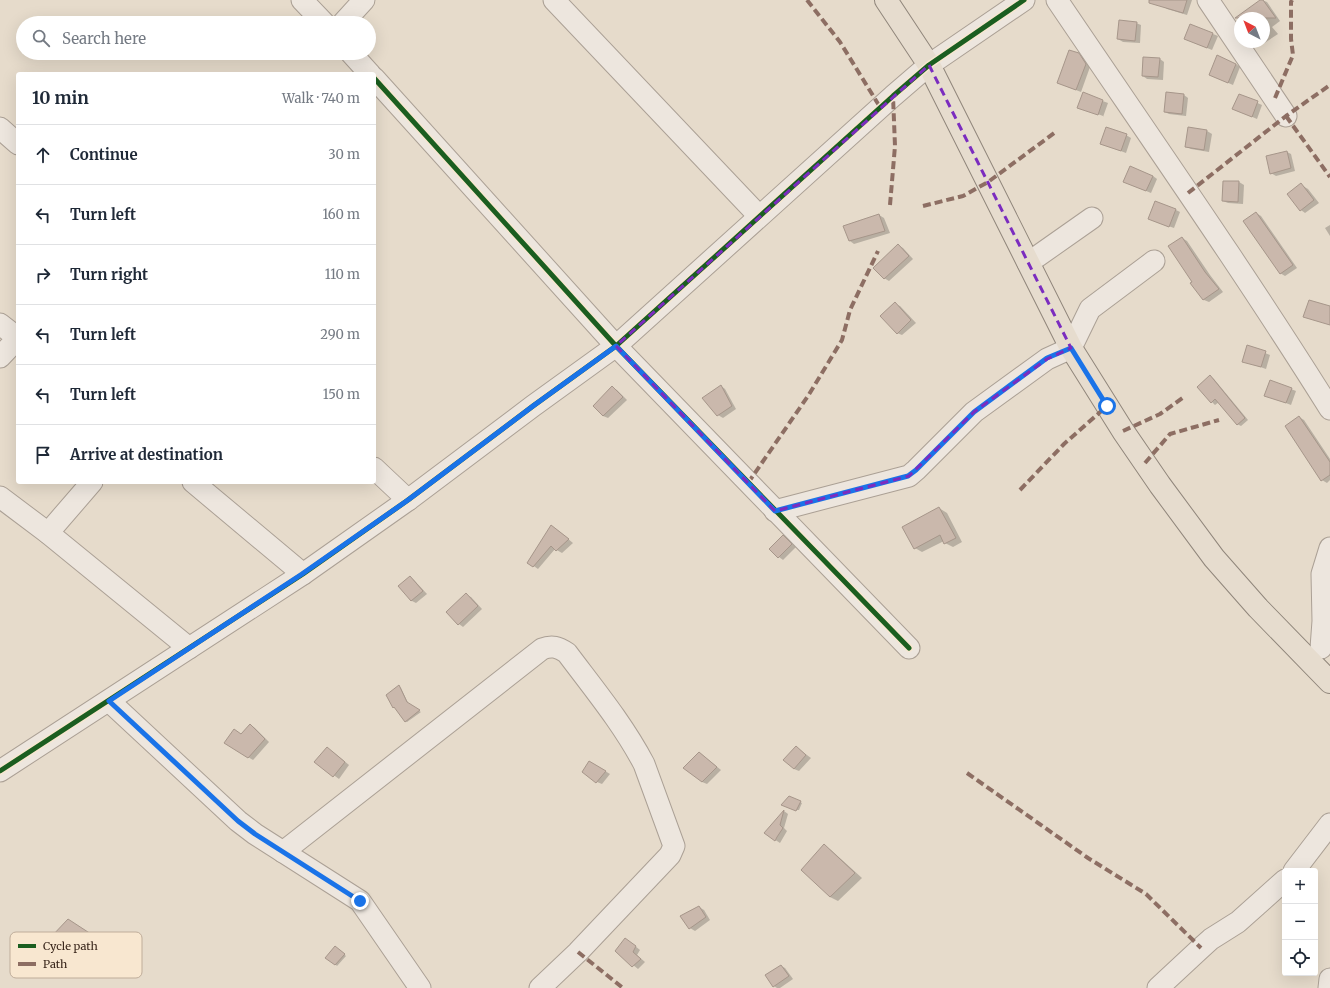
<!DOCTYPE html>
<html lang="en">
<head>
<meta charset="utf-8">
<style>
  :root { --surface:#fff; --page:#f6f6f7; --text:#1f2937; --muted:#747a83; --line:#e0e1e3 }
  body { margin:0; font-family:Merriweather,serif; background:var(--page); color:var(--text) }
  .controls { position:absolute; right:12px; bottom:12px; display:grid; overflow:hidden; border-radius:4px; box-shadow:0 4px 16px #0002 }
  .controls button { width:36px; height:36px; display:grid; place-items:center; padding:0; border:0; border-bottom:1px solid var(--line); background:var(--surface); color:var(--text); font:20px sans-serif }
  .compass { position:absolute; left:1234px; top:12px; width:36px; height:36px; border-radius:50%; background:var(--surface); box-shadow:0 4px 16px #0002; rotate:318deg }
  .stop { position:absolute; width:12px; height:12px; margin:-9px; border:3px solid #1a73e8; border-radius:50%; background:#fff }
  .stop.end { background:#1a73e8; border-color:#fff; box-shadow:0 1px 4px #0008 }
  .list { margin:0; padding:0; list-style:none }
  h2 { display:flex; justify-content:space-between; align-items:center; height:52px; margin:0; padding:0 16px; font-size:17px }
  h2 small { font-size:13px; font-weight:400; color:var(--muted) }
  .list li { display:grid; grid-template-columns:26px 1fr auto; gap:12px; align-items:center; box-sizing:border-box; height:60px; padding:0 16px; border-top:1px solid var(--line) }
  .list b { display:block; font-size:15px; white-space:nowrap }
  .list em { font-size:13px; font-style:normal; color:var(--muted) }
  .icon { flex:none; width:22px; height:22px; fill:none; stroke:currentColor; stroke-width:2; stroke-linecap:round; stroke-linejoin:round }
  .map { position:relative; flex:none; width:1330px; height:988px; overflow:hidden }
  .search { position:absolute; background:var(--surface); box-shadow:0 4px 16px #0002; left:16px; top:16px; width:360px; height:44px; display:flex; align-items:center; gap:10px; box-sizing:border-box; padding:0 14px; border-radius:22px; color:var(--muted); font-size:15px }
  .panel { position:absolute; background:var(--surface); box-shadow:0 4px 16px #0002; left:16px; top:72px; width:360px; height:412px; border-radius:4px }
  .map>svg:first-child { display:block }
  .shadow { fill:#0003 }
  .building { fill:#cab8ac; stroke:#a6968a }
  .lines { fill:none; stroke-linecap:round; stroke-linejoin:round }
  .minor-casing { stroke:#aba095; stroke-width:23 }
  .major-casing { stroke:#90867b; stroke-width:24 }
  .minor { stroke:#ede6de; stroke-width:21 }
  .major { stroke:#e6dcce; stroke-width:22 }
  .quiet { stroke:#8d6e63; stroke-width:4; stroke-dasharray:8 4; stroke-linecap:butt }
  .cycleway-casing { stroke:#f8e7d0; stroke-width:8 }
  .cycleway { stroke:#1b5e20; stroke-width:5 }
  .route { stroke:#1a73e8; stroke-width:5 }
  .marked { fill:none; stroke:#7b2cbf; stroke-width:3; stroke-dasharray:8 5; stroke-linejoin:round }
  .key { fill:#f8e7d0; stroke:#bfad9a; stroke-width:1 }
  .key-label { font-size:11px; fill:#3a271c }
</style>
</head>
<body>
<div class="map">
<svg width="1330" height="988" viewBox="0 0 1330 988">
  <rect width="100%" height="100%" fill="#e6dbcb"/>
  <g class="shadow">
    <polygon points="1164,0 1192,0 1187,15 1167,9 1163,6"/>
    <polygon points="1262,0 1267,2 1280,21 1272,27 1278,34 1263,44 1259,42 1264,42 1264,18 1242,18"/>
    <polygon points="1136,23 1141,25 1140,43 1123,42 1118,39"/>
    <polygon points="1191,25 1218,36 1212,50 1185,39"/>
    <polygon points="1078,54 1083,57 1090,67 1081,92 1058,83"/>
    <polygon points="1160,59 1164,62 1163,80 1147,79 1143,76"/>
    <polygon points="1236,64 1240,67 1233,85 1210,75"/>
    <polygon points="1084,94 1108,103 1103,117 1103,116 1082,108"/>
    <polygon points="1184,95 1188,98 1186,116 1169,114 1165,112"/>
    <polygon points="1239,95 1262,105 1257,119 1234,109"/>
    <polygon points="1207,131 1212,134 1209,152 1191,149 1187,147"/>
    <polygon points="1126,135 1131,138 1126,153 1102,144"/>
    <polygon points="1287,152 1291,154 1295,171 1276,176 1271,173"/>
    <polygon points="1153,176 1157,179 1151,193 1129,184"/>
    <polygon points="1239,182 1244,185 1243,204 1228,203 1223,201"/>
    <polygon points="1303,186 1308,189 1319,203 1305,213 1301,210"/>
    <polygon points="1176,210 1180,212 1174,228 1154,221"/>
    <polygon points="1256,213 1261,216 1297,268 1285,276 1280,273"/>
    <polygon points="879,215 884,218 890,233 854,244 850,241"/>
    <polygon points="1330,225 1330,236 1325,228"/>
    <polygon points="1182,238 1187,241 1210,275 1223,292 1209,302 1204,300 1192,283 1193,282"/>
    <polygon points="898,245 903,248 913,259 889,281 884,278"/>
    <polygon points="895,304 900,306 916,323 902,335 897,333"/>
    <polygon points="1247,346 1270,355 1266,369 1243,361"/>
    <polygon points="1210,376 1214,379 1248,420 1241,426 1237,424 1219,402 1215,405 1212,402 1198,387"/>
    <polygon points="721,386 725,389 736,409 723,418 718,415 704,398"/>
    <polygon points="613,388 617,390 627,400 608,418 603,416"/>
    <polygon points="1291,389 1296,391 1291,405 1265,395"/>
    <polygon points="1299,417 1304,420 1330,459 1330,480 1327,483 1322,480"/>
    <polygon points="939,508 947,513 962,542 953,547 945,543 944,541 922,552 915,548"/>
    <polygon points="556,529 573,543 562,553 555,549 538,569 528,562"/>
    <polygon points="783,536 788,539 796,547 783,560 779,557"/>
    <polygon points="410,577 414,580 427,594 416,603 412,601 399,586"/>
    <polygon points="466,595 471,597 482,609 463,627 459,624"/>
    <polygon points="399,686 401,688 409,705 421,712 407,722 405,721"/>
    <polygon points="251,725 255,728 269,742 253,760 248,757 241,735"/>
    <polygon points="796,747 811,758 799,771 794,769"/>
    <polygon points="332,751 349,765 339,779 316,762"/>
    <polygon points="700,753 721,770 707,784 702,782"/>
    <polygon points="590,762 610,774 602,784 597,782"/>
    <polygon points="789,797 802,803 799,810 795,810"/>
    <polygon points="784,811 788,814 784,828 787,831 780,843 765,833"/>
    <polygon points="824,846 831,850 862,878 838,901 830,897"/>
    <polygon points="699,907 704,910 710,920 695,931 690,928"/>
    <polygon points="73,923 95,937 72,953 67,951"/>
    <polygon points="630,942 640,950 637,955 645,962 638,969 616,951"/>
    <polygon points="338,949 346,956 337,966 335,964"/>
    <polygon points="781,966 785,968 793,979 780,988 777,988 774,986"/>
  </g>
  <g class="building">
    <polygon points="1149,0 1187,0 1183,13 1149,3"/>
    <polygon points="1260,0 1263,0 1276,18 1235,18"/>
    <polygon points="1119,20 1137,22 1135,41 1117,39"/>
    <polygon points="1190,24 1213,33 1207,48 1184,39"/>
    <polygon points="1069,50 1079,53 1086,64 1076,90 1057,83"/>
    <polygon points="1217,55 1236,64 1228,83 1209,75"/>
    <polygon points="1143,57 1160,58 1158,77 1142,76"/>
    <polygon points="1083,92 1103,100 1098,115 1077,108"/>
    <polygon points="1166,92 1184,94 1182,114 1164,112"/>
    <polygon points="1239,94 1258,101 1252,117 1232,109"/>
    <polygon points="1106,127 1127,134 1121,151 1100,144"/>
    <polygon points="1188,127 1207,130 1204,150 1185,147"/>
    <polygon points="1287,151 1291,168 1270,174 1266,156"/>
    <polygon points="1130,166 1153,176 1146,191 1123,182"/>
    <polygon points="1223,181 1239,181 1238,202 1222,201"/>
    <polygon points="1301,183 1314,200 1300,211 1287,194"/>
    <polygon points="1155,201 1176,209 1169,227 1148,219"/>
    <polygon points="1256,212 1293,265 1280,274 1243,221"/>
    <polygon points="879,214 885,231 849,241 843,226"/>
    <polygon points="1182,237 1205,272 1219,289 1203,300 1190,283 1192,282 1168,246"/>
    <polygon points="898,244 909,256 884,279 873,268"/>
    <polygon points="1309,300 1330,306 1330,325 1303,317"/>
    <polygon points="895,302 911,320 897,334 880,316"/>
    <polygon points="1247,345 1266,351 1261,367 1242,362"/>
    <polygon points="1210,375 1245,418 1237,425 1215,399 1211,403 1197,387"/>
    <polygon points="1270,380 1292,388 1286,403 1264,396"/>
    <polygon points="721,385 732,406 717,416 702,398"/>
    <polygon points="612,386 623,397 603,416 593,406"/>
    <polygon points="1299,416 1330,462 1330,475 1321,481 1285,426"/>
    <polygon points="939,507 956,538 944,544 940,535 914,549 902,527"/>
    <polygon points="551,525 569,539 556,551 551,546 533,567 527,563"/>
    <polygon points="783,535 792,544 778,558 769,549"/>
    <polygon points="410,576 423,591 411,601 398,586"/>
    <polygon points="466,593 478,606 458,625 446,612"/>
    <polygon points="399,685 407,702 420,710 405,722 394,707 393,708 386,695"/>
    <polygon points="250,724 265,739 248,758 224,743 234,729 241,734"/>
    <polygon points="796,746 806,755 794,769 783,760"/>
    <polygon points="327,747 345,762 333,777 314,762"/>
    <polygon points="699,752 717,767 702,782 683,768"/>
    <polygon points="589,761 606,771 596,783 582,772"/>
    <polygon points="789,796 801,801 796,811 781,805"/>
    <polygon points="784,810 780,825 783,828 777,837 775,841 764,833"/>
    <polygon points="824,844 855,873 830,897 801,870"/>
    <polygon points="699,906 706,917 689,929 680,916"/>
    <polygon points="68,919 91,934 67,951 51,937"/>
    <polygon points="625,938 636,946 633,952 641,959 632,967 615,951"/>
    <polygon points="335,946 345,954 335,965 325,958"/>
    <polygon points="781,965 789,976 773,987 765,975"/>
  </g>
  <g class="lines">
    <defs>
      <g id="minor">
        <polyline points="302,0 324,23"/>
        <polyline points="554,0 759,216"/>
        <path d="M1057,0C1149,136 1243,270 1330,409"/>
        <polyline points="1208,0 1286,116"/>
        <polyline points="343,23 364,0"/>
        <polyline points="351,53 370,74"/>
        <polyline points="374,78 616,346 909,648"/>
        <polyline points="0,128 18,144"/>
        <polyline points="1028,263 1092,218"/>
        <polyline points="0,324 18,338 0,357"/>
        <polyline points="374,468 408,500"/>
        <polyline points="193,482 303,574"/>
        <polyline points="0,497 48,533 189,648"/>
        <polyline points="775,511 909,476 916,470 974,412 1047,359 1071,348 1090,309 1154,261"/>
        <polyline points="48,533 92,482"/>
        <polyline points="1321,648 1323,621 1322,574 1330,548"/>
        <polyline points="109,701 238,821 255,834 360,901 420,988"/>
        <polyline points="0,771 303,574 408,500 533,406 616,346 893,96 929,65 1024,0"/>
        <path d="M283,852L542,649C552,645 558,647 567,653C594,689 623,724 644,764L674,846L670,855L578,952L540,988"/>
        <polyline points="1294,871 1330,824"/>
        <polyline points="1158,988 1201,948 1211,939 1238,922 1285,880"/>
        <polyline points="1329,988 1330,979"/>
      </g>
      <polyline id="major" points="886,0 929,65 1071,348 1123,431 1160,485 1214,558 1258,608 1330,682"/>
    </defs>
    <use href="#minor" class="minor-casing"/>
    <use href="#major" class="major-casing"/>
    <use href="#minor" class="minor"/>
    <use href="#major" class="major"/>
    <g class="quiet">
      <polyline points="807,0 840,42 880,107"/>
      <polyline points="1275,98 1293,55 1291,39 1291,2 1292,0"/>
      <polyline points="1286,116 1330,177"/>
      <polyline points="1188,193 1286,116 1330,85"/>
      <polyline points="890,205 895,146 893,96"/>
      <polyline points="923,206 963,196 988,182 1057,131"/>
      <polyline points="1123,431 1160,414 1184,397"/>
      <polyline points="1145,463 1170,434 1219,420"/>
      <polyline points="748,483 808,396 842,340 850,310 878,251"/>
      <polyline points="1020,490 1064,444 1107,406"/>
      <polyline points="967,773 1088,858 1146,894 1201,948"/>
      <polyline points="578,952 623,988"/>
    </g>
    <defs>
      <g id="cycleway">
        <polyline points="374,78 616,346 909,648"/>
        <polyline points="0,771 303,574 408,500 533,406 616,346 893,96 929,65 1024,0"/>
      </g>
    </defs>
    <use href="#cycleway" class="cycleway-casing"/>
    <use href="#cycleway" class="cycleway"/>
  </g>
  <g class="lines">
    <polyline class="route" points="360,901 255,834 238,821 109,701 302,574 408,500 533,406 616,346 775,511 908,476 916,470 974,412 1047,358 1071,348 1107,406"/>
  </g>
  <path class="marked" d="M929,65L1071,348L1047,359L974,412L909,476L775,511L616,346Z"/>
  <rect x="10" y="932" width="132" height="46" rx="6" class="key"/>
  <rect x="18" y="944" width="18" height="4" fill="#1b5e20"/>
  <rect x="18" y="962" width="18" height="4" fill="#8d6e63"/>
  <g class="key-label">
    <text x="43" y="950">Cycle path</text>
    <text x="43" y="968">Path</text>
  </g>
</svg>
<div class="controls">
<button>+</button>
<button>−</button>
<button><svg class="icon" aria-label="locate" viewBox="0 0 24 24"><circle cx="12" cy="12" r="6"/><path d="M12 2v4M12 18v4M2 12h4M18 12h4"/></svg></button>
</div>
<svg class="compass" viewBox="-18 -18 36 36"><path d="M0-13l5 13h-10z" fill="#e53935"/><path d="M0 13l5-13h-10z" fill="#747a83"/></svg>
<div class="stop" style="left:1107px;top:406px"></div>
<div class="stop end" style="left:360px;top:901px"></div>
<div class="search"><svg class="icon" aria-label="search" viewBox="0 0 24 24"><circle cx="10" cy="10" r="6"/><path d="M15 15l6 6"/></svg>Search here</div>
<section class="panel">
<h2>10 min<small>Walk · 740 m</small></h2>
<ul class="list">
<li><svg class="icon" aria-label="ahead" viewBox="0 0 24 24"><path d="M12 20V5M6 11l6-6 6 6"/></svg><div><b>Continue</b></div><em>30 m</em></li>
<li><svg class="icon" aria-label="left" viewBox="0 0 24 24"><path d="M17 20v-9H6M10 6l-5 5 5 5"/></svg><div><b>Turn left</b></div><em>160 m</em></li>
<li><svg class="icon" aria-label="right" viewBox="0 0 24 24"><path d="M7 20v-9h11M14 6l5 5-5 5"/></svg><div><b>Turn right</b></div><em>110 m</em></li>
<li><svg class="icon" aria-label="left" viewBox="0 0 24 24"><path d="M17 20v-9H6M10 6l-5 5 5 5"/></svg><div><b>Turn left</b></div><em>290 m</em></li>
<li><svg class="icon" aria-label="left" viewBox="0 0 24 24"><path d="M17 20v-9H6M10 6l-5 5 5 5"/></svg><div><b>Turn left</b></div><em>150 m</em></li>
<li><svg class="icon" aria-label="arrive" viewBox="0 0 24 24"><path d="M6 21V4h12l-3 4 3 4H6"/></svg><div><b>Arrive at destination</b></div></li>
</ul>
</section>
</div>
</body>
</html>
